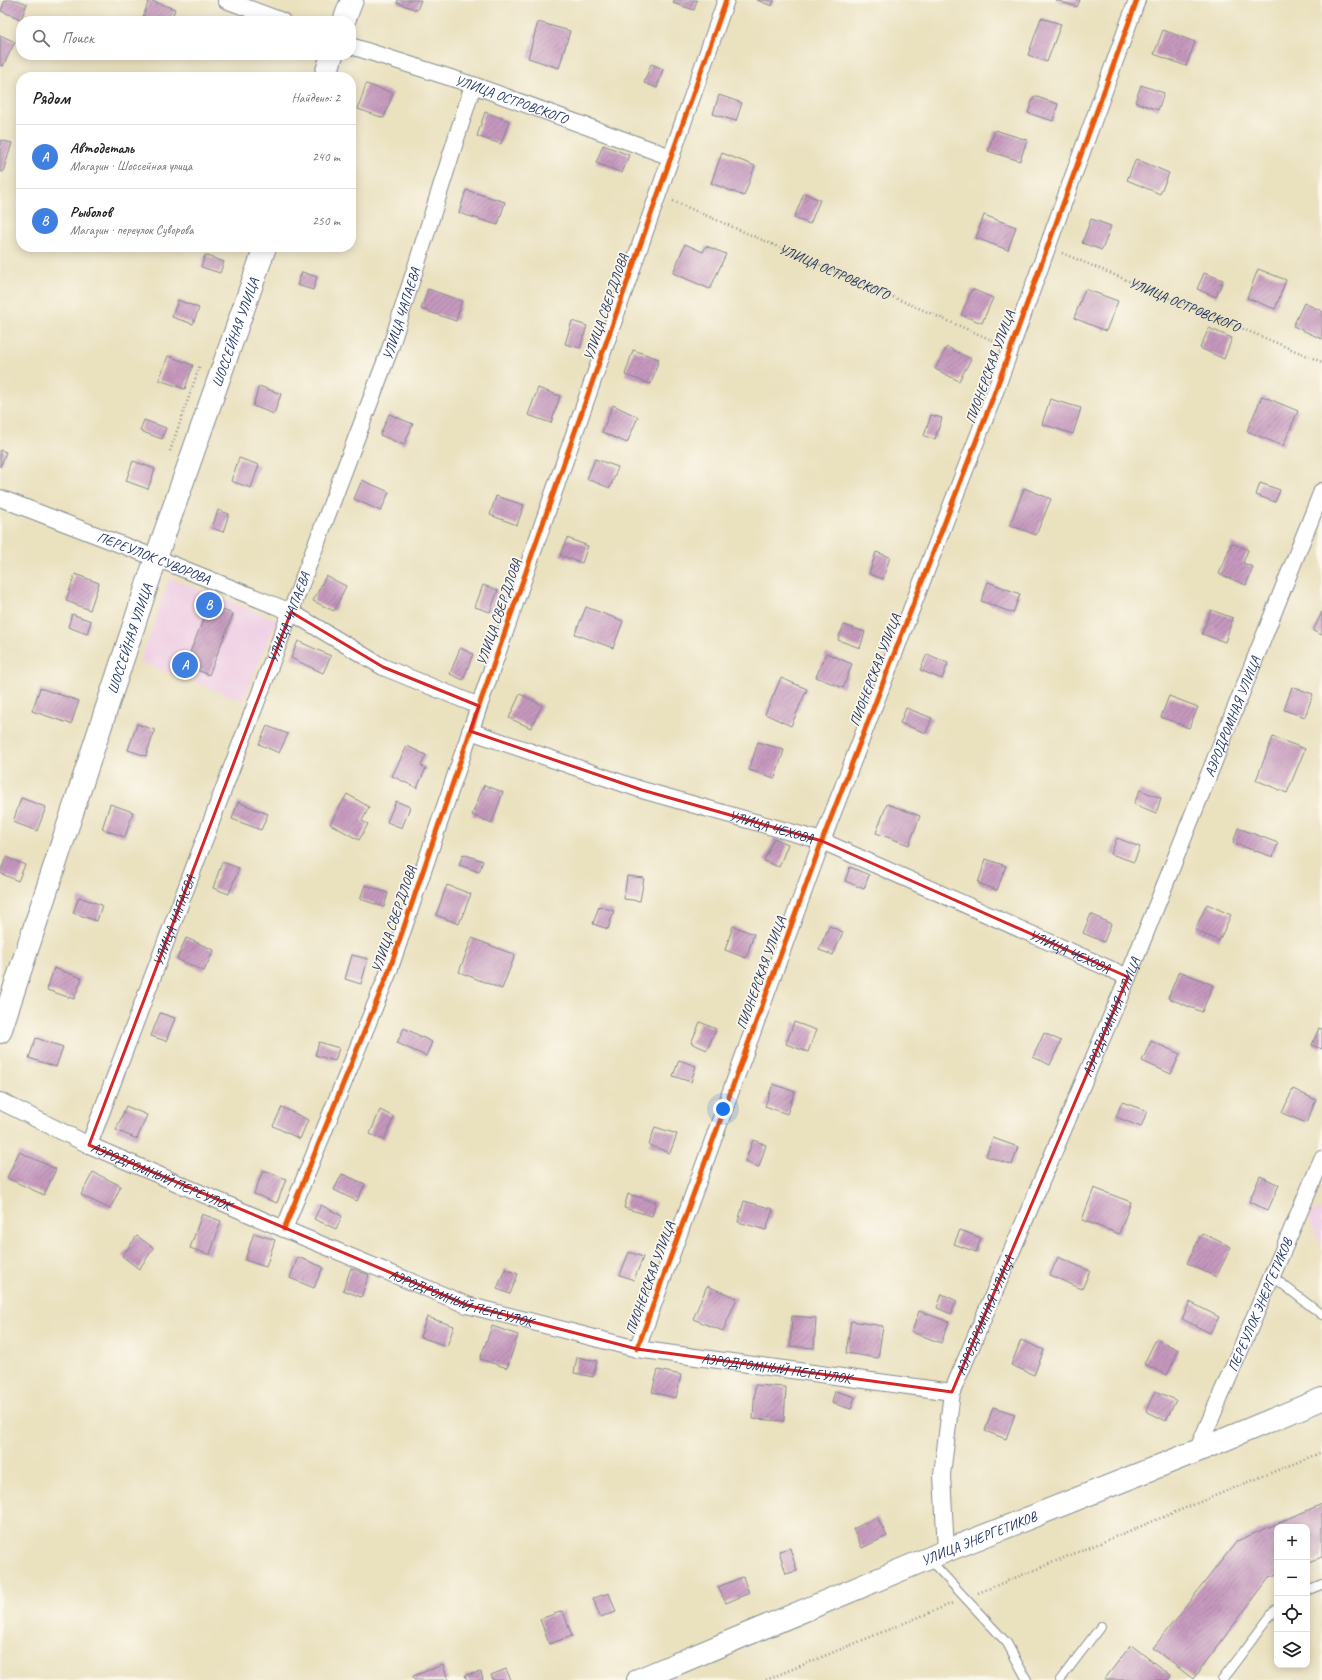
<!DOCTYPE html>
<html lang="ru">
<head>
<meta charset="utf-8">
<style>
  :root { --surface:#fff; --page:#f6f6f6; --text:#202124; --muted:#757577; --line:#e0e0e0; --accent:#c8321e }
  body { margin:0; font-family:Caveat,sans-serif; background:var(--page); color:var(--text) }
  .controls { position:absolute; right:12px; bottom:12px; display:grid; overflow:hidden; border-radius:8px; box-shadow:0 2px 10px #0003 }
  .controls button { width:36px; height:36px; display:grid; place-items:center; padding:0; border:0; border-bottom:1px solid var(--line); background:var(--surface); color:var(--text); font:20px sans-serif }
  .you { position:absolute; left:723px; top:1109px; width:14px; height:14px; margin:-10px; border:3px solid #fff; border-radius:50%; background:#1a73e8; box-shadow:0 0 0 6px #1a73e833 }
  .badge { display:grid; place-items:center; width:26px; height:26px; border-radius:50%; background:var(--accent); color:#fff; font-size:13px; font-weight:700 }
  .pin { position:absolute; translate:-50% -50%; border:2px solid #fff; box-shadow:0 1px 4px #0006 }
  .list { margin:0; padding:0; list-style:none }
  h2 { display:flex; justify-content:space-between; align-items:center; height:52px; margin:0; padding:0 16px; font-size:17px }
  h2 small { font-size:13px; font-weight:400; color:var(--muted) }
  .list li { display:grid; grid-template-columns:26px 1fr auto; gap:12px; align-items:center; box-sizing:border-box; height:64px; padding:0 16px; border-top:1px solid var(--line) }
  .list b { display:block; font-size:15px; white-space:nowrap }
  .list p { margin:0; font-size:13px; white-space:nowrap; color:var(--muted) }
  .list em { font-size:13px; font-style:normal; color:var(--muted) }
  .icon { flex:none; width:22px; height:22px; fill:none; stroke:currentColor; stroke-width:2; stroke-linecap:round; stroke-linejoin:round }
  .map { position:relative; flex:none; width:1322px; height:1680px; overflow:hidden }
  .search { position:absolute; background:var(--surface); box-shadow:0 2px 10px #0003; left:16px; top:16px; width:340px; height:44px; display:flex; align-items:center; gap:10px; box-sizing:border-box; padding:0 14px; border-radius:16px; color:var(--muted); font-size:15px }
  .panel { position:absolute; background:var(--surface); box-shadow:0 2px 10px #0003; left:16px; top:72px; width:340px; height:180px; border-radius:16px }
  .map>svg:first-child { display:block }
  .built { fill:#f0d0e5 }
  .building { fill:url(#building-hatch) }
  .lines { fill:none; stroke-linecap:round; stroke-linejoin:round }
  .lane-casing { stroke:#82888e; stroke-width:10 }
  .street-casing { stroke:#82888e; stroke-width:18 }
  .secondary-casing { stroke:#82888e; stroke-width:24 }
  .path { stroke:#82888e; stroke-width:2.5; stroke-dasharray:1 3; stroke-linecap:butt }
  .lane { stroke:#fff; stroke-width:8 }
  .street { stroke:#fff; stroke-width:16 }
  .secondary { stroke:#fff; stroke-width:22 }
  .cycleway-casing { stroke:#fbf7ec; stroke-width:8 }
  .cycleway { stroke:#e8590c; stroke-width:5 }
  .marked { fill:none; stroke:#d62828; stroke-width:3; stroke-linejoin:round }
  .labels { text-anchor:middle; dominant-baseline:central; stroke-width:3.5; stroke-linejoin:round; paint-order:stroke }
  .street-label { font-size:14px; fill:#1b2f5e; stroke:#fbf7ec }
</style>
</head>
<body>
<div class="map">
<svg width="1322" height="1680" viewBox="0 0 1322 1680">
  <defs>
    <pattern id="building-hatch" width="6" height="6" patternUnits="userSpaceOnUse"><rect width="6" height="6" fill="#c698be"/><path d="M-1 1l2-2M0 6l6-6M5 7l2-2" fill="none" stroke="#a07c9e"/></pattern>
  </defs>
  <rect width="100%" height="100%" fill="#fbf7ec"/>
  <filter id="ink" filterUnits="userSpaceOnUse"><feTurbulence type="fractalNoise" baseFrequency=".025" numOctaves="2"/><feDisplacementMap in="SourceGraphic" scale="8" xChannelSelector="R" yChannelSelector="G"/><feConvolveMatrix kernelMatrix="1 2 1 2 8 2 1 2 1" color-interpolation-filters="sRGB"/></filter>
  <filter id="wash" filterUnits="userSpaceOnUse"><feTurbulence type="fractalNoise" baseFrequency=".012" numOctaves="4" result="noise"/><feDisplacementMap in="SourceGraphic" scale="16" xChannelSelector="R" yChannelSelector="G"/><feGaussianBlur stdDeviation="0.9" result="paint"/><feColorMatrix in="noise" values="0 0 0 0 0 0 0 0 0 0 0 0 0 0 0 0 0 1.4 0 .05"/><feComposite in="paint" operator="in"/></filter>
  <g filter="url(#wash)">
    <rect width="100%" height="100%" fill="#eae1bf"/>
    <g class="built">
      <polygon points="170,578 277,620 243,701 140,662"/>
      <polygon points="1322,1208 1322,1248 1307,1214"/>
    </g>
    <g id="blocks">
      <g class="building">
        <polygon points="5,0 16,0 27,4 21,19 1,11"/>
        <polygon points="149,0 175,9 171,21 142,20"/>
        <polygon points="398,0 421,0 417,10 397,3"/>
        <polygon points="674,0 697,0 694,10 673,3"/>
        <polygon points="757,0 774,0 772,6"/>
        <polygon points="1055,0 1080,0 1077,7"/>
        <polygon points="1041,18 1061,24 1047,62 1028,55"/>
        <polygon points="538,22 570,31 559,68 528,58"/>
        <polygon points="1163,30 1195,42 1186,66 1154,54"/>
        <polygon points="0,35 15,42 3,66 0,65"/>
        <polygon points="651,64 663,69 657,88 644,83"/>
        <polygon points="366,84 393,93 384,118 358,109"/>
        <polygon points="1141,85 1164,93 1158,110 1135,102"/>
        <polygon points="719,95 742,103 736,121 713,114"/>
        <polygon points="1034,96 1058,104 1053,121 1028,113"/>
        <polygon points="485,112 509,121 501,144 477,136"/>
        <polygon points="995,130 1027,140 1020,161 988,151"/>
        <polygon points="0,140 12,143 3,172 0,171"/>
        <polygon points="603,145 629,155 622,173 596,163"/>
        <polygon points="722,153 755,166 744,196 711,183"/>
        <polygon points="1136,159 1169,173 1160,194 1127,180"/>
        <polygon points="466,190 505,202 498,225 459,213"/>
        <polygon points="804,193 820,200 810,224 794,218"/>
        <polygon points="984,215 1016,227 1008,250 976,238"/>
        <polygon points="1091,219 1111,226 1102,250 1082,243"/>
        <polygon points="685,244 703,252 706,246 726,254 710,289 673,273"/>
        <polygon points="205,255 224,262 220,273 201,267"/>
        <polygon points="1258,269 1286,280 1275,309 1247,298"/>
        <polygon points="302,272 317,277 313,290 297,285"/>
        <polygon points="1204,273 1223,280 1216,297 1197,289"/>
        <polygon points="428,289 462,301 456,321 421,309"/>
        <polygon points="972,289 993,298 982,323 961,315"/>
        <polygon points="1085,289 1118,301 1106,331 1074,318"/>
        <polygon points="178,300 199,308 193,324 172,317"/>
        <polygon points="1304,303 1322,311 1322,339 1293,326"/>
        <polygon points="572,321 587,326 580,348 565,344"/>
        <polygon points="1209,328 1232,338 1224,359 1200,348"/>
        <polygon points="947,347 971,359 959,381 935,369"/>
        <polygon points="633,350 659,359 651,384 625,375"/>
        <polygon points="168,356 193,365 185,389 159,380"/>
        <polygon points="259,386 281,394 274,414 253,406"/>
        <polygon points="538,388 560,396 551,423 528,415"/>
        <polygon points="1262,396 1298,411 1283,446 1247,431"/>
        <polygon points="1050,399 1081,408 1073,434 1042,424"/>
        <polygon points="613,405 638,417 627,443 602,432"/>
        <polygon points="389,414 413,424 404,445 380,435"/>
        <polygon points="931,415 942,418 935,439 924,436"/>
        <polygon points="144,420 166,428 162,439 140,431"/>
        <polygon points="0,450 6,452 0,467"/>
        <polygon points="239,458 259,465 251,488 231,481"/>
        <polygon points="595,459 618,467 610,488 587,479"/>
        <polygon points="133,461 155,469 148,489 126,481"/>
        <polygon points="362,480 389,492 381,511 354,499"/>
        <polygon points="1260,483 1280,490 1275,502 1256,495"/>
        <polygon points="1024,488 1051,499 1036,535 1010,525"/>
        <polygon points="496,496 524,505 517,525 490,515"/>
        <polygon points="218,510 229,514 223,532 212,528"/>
        <polygon points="567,538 588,546 582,563 560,555"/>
        <polygon points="1232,543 1248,550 1243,563 1253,567 1246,585 1219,574"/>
        <polygon points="876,552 890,557 883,579 869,574"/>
        <polygon points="75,574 99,583 90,610 66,601"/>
        <polygon points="326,576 346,586 334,611 313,601"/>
        <polygon points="988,582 1020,594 1013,613 981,601"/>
        <polygon points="483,585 498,590 490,612 475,607"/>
        <polygon points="209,605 233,614 209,675 185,665"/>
        <polygon points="586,607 623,621 613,648 575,634"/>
        <polygon points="1211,610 1233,618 1225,642 1202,634"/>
        <polygon points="1322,612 1322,635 1313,631"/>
        <polygon points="72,614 91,621 87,634 68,627"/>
        <polygon points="844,625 865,632 860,648 838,640"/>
        <polygon points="298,641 331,656 323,673 291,658"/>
        <polygon points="460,648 473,654 463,680 450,674"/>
        <polygon points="826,653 852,664 843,688 816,677"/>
        <polygon points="927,654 948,663 942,679 920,670"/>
        <polygon points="781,678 807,689 791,726 765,714"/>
        <polygon points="1292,687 1313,694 1305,717 1284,710"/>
        <polygon points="40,688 79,701 71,724 32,711"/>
        <polygon points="520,694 542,705 531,728 509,718"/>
        <polygon points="1169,696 1198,707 1189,728 1161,717"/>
        <polygon points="906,708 932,718 926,733 900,723"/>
        <polygon points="137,724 155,730 146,756 128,750"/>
        <polygon points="267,726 288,734 279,753 259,744"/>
        <polygon points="1273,737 1305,749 1287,793 1256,780"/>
        <polygon points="758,742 784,750 775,778 749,770"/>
        <polygon points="407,746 426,755 421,766 426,768 417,788 392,776"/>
        <polygon points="484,785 503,792 492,823 472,815"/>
        <polygon points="1140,790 1161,798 1156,813 1134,804"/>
        <polygon points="347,794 369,807 362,821 368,824 359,840 330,824"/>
        <polygon points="21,798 46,807 37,831 13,822"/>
        <polygon points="396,801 410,807 402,828 387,822"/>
        <polygon points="238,802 268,814 261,830 232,819"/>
        <polygon points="110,804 133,812 125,837 102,829"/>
        <polygon points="887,804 920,816 909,845 876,833"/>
        <polygon points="1238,828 1278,843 1273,857 1233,843"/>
        <polygon points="774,838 788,844 779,867 764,861"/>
        <polygon points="1117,838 1140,847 1134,862 1111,854"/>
        <polygon points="463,854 483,861 479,872 459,865"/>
        <polygon points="6,857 25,865 18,881 0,873"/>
        <polygon points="986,859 1006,866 997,890 978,883"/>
        <polygon points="222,862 239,868 229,894 213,888"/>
        <polygon points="850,867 869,875 864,889 845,881"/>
        <polygon points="627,876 644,878 640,901 624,899"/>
        <polygon points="365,885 388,893 384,907 360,899"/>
        <polygon points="447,885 471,894 459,924 436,915"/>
        <polygon points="79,897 102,905 97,921 73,913"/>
        <polygon points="1207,904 1231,915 1219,941 1195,930"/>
        <polygon points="599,906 614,911 608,929 593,924"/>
        <polygon points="1091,914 1111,924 1104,942 1083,933"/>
        <polygon points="733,926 754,934 746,958 725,950"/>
        <polygon points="829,926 843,932 833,955 819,950"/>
        <polygon points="186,938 214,950 204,971 177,959"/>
        <polygon points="472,938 515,955 502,989 459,972"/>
        <polygon points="352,955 368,959 361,984 345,979"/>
        <polygon points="54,968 82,978 74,999 47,990"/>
        <polygon points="1179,971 1213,985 1202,1012 1168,998"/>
        <polygon points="160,1013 175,1018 166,1041 151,1036"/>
        <polygon points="700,1022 716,1029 707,1050 691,1043"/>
        <polygon points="794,1022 816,1030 808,1052 786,1044"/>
        <polygon points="404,1028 432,1042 426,1056 397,1043"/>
        <polygon points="1319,1028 1322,1029 1322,1049 1312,1045"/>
        <polygon points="1044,1033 1061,1041 1050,1065 1033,1057"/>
        <polygon points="36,1038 63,1047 56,1067 29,1058"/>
        <polygon points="1151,1041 1180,1054 1171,1074 1142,1061"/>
        <polygon points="319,1042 339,1048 335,1061 315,1055"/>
        <polygon points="679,1060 696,1066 691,1082 673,1076"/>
        <polygon points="773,1084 795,1092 787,1114 765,1106"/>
        <polygon points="1293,1089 1316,1100 1306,1123 1282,1113"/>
        <polygon points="1122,1102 1147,1111 1141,1127 1116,1117"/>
        <polygon points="126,1106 147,1115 137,1139 116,1130"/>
        <polygon points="282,1107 308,1120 300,1139 273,1126"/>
        <polygon points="380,1110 394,1117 384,1140 370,1134"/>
        <polygon points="655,1127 677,1134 670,1153 649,1145"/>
        <polygon points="993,1138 1018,1147 1012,1165 986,1156"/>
        <polygon points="753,1140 766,1145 759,1167 745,1162"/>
        <polygon points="19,1152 56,1169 44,1195 7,1178"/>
        <polygon points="263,1170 286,1179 277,1203 254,1194"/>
        <polygon points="93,1172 121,1186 110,1209 81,1195"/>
        <polygon points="342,1174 365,1184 357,1201 334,1190"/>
        <polygon points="1260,1176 1279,1185 1268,1210 1249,1202"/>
        <polygon points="1094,1188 1131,1202 1119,1234 1082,1220"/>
        <polygon points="628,1194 656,1202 652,1216 624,1208"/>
        <polygon points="744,1201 773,1209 766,1230 738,1222"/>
        <polygon points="321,1205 342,1216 336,1229 314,1219"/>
        <polygon points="202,1214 221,1221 210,1255 190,1248"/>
        <polygon points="960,1230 981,1238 976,1252 954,1244"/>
        <polygon points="254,1233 275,1240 266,1267 245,1260"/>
        <polygon points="1202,1233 1231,1247 1216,1277 1187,1263"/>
        <polygon points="137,1236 154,1248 139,1269 122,1256"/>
        <polygon points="629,1252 643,1257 634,1280 620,1275"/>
        <polygon points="298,1257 323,1267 314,1288 290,1278"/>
        <polygon points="1058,1257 1090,1271 1082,1289 1050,1275"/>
        <polygon points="351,1268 369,1275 361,1297 343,1290"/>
        <polygon points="505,1269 518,1274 510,1294 497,1289"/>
        <polygon points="707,1286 737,1298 723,1331 693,1319"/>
        <polygon points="942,1294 957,1301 951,1314 937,1308"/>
        <polygon points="1190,1302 1219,1317 1210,1333 1182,1319"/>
        <polygon points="919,1311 949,1322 941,1343 912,1332"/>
        <polygon points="792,1316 816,1318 814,1348 790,1346"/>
        <polygon points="427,1317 454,1326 447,1346 420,1337"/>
        <polygon points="851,1321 883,1326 878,1358 846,1353"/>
        <polygon points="492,1326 518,1335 507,1368 480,1359"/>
        <polygon points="1156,1339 1179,1350 1167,1375 1144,1364"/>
        <polygon points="1021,1340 1044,1350 1034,1375 1011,1365"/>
        <polygon points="577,1357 597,1361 593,1377 574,1373"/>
        <polygon points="658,1370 681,1375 676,1398 652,1392"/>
        <polygon points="755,1385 786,1387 784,1421 753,1419"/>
        <polygon points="835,1391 855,1397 851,1409 832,1403"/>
        <polygon points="1155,1391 1176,1400 1166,1421 1146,1411"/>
        <polygon points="993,1407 1015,1414 1006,1439 985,1431"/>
        <polygon points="1322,1504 1322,1557 1307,1563 1307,1527 1277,1527 1277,1575 1269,1578 1193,1679 1153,1648 1237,1541"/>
        <polygon points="877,1517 887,1536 862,1548 853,1529"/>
        <polygon points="790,1548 797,1571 786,1574 779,1551"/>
        <polygon points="743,1577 749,1593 726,1603 718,1587"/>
        <polygon points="609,1593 616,1612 600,1617 593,1598"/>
        <polygon points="563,1611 572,1636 549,1644 540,1619"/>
        <polygon points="1131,1645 1171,1676 1168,1680 1104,1680"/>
        <polygon points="443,1665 448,1680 414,1680 413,1676"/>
        <polygon points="506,1669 511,1680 493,1680 491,1675"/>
        <polygon points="481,1672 483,1680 467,1680 465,1675"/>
      </g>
    </g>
  </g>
  <g filter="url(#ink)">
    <use href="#blocks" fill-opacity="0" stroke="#82888e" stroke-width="1"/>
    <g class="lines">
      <defs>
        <g id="lane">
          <polyline points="1272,1276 1322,1315"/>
          <polyline points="929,1559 1007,1643 1027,1680"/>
          <polyline points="1307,1591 1322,1585"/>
          <polyline points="1060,1680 1101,1626"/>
          <polyline points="1222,1680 1274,1611 1277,1609"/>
        </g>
        <g id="street">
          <polyline points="226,0 282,21"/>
          <path id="s3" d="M351,46L473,85L671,157"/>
          <path id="s4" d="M0,498L156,558L291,612L383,667L479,706"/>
          <path id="s5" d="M470,731L642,790L822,841L1128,977"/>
          <path id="s6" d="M0,1101L89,1145L284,1229L467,1305L637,1349L952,1392"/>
          <path id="s7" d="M89,1145L390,349L473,85"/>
          <polyline points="284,1229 389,971 479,706 726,0"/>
          <polyline points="637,1349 822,841 992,400 1137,0"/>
          <path id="s8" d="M1197,1451L1322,1159"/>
          <path id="s9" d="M946,1551L942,1475L952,1392L1128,977L1322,491"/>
        </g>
        <g id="secondary">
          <polyline points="344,21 352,0"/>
          <polyline points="325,77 332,55"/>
          <path id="s10" d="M0,1032L156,558L265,247"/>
          <path id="s11" d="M638,1680L946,1551L1197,1451L1322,1399"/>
        </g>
      </defs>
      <use href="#lane" class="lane-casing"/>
      <use href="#street" class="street-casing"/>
      <use href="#secondary" class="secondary-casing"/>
      <g class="path">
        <path id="s1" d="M673,201L994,341"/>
        <path id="s2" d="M1062,253L1322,362"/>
        <polyline points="170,451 200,365"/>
        <polyline points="978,1593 1322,1452"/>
        <polyline points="766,1680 953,1603"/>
      </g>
      <use href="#lane" class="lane"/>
      <use href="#street" class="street"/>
      <use href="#secondary" class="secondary"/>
      <defs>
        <g id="cycleway">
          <polyline points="284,1229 389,971 479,706 726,0"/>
          <polyline points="637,1349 822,841 992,400 1137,0"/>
        </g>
      </defs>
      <use href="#cycleway" class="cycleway-casing"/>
      <use href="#cycleway" class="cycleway"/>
    </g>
  </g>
  <path class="marked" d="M291,612L383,667L479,706L470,731L642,790L822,841L1128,977L952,1392L637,1349L467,1305L89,1145Z"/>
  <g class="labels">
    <g class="street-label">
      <text stroke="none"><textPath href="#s3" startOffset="169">УЛИЦА ОСТРОВСКОГО</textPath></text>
      <text stroke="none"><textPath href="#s1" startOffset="176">УЛИЦА ОСТРОВСКОГО</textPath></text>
      <text stroke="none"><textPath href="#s2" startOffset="133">УЛИЦА ОСТРОВСКОГО</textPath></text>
      <text transform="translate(606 307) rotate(-71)">УЛИЦА СВЕРДЛОВА</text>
      <text stroke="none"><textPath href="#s7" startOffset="888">УЛИЦА ЧАПАЕВА</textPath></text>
      <text stroke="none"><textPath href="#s10" startOffset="738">ШОССЕЙНАЯ УЛИЦА</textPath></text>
      <text transform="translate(990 367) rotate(-70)">ПИОНЕРСКАЯ УЛИЦА</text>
      <text stroke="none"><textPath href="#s4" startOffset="165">ПЕРЕУЛОК СУВОРОВА</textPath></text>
      <text transform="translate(499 612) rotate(-71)">УЛИЦА СВЕРДЛОВА</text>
      <text stroke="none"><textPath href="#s7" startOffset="564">УЛИЦА ЧАПАЕВА</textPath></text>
      <text stroke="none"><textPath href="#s10" startOffset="414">ШОССЕЙНАЯ УЛИЦА</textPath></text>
      <text transform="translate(875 670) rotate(-69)">ПИОНЕРСКАЯ УЛИЦА</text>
      <text stroke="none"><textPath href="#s9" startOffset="891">АЭРОДРОМНАЯ УЛИЦА</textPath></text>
      <text stroke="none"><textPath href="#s5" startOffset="316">УЛИЦА ЧЕХОВА</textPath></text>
      <text transform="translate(394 919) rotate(-71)">УЛИЦА СВЕРДЛОВА</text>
      <text stroke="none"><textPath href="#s7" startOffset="240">УЛИЦА ЧАПАЕВА</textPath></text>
      <text stroke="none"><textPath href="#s5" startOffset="640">УЛИЦА ЧЕХОВА</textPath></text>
      <text transform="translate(761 973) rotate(-70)">ПИОНЕРСКАЯ УЛИЦА</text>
      <text stroke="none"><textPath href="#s9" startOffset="567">АЭРОДРОМНАЯ УЛИЦА</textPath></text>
      <text stroke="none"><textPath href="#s6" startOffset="178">АЭРОДРОМНЫЙ ПЕРЕУЛОК</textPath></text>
      <text transform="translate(650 1278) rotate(-70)">ПИОНЕРСКАЯ УЛИЦА</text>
      <text stroke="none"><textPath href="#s6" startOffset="502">АЭРОДРОМНЫЙ ПЕРЕУЛОК</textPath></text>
      <text stroke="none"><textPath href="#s8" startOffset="159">ПЕРЕУЛОК ЭНЕРГЕТИКОВ</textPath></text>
      <text stroke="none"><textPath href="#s9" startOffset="243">АЭРОДРОМНАЯ УЛИЦА</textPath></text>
      <text stroke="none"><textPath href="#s6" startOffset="826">АЭРОДРОМНЫЙ ПЕРЕУЛОК</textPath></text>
      <text stroke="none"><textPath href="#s11" startOffset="369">УЛИЦА ЭНЕРГЕТИКОВ</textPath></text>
    </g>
  </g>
</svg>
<div class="controls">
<button>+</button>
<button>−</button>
<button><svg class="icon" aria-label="locate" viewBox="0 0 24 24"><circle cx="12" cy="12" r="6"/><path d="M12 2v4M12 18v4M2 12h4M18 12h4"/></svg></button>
<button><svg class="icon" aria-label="layers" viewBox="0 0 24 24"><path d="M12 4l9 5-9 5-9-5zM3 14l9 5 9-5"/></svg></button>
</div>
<div class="you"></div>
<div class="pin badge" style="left:185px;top:665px;background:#3f7fe0">A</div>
<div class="pin badge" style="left:209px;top:605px;background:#3f7fe0">B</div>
<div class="search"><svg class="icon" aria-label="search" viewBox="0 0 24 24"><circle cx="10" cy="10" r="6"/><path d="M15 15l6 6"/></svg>Поиск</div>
<section class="panel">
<h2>Рядом<small>Найдено: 2</small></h2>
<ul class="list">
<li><span class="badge" style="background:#3f7fe0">A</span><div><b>Автодеталь</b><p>Магазин · Шоссейная улица</p></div><em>240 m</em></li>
<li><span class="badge" style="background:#3f7fe0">B</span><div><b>Рыболов</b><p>Магазин · переулок Суворова</p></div><em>250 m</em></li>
</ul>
</section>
</div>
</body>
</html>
